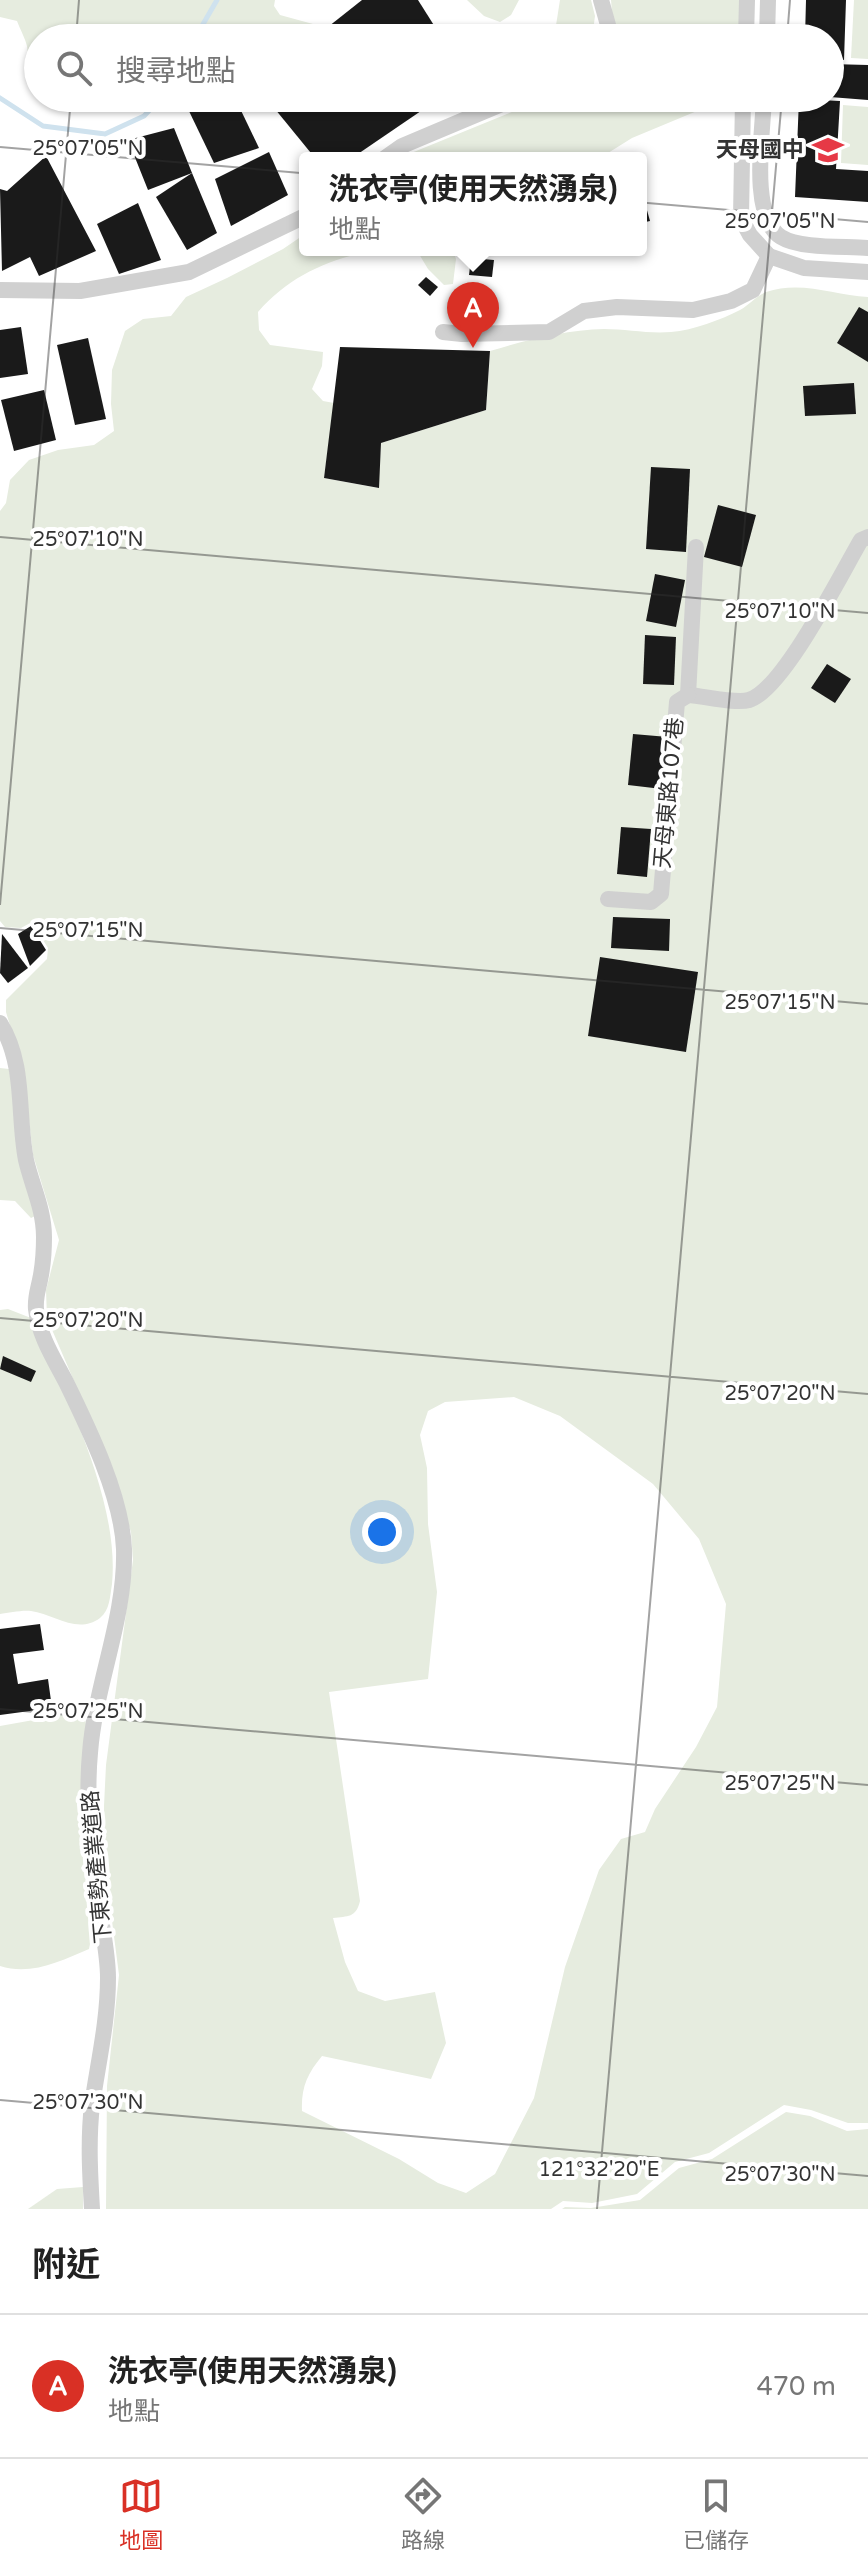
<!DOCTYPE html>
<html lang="zh-TW">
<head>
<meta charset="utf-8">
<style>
  :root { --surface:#fff; --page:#f6f6f6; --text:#222; --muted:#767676; --line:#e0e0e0; --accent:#d93025 }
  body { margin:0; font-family:"Varela Round","Noto Sans TC",sans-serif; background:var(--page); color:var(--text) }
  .you { position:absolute; left:382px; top:1532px; width:28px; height:28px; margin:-20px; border:6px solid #fff; border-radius:50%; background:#1a73e8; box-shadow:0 0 0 12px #1a73e833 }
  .badge { display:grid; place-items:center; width:52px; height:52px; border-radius:50%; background:var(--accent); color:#fff; font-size:26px; font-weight:700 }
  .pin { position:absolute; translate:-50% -66px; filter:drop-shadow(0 2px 4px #0008) }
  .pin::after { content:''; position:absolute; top:42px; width:28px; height:24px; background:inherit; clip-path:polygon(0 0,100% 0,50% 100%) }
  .popup { position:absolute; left:299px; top:152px; width:348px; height:104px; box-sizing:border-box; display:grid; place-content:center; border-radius:8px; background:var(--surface); filter:drop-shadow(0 2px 6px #0005); font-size:26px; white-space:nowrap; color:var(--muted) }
  .popup b { font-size:30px; color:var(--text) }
  .popup::after { content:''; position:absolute; left:50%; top:100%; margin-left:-16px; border:16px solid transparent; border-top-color:var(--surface) }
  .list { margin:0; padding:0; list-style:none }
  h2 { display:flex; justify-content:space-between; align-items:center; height:104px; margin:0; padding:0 32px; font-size:34px }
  h2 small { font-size:26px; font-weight:400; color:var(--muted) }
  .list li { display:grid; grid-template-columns:52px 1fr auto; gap:24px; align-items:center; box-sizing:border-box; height:144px; padding:0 32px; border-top:2px solid var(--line) }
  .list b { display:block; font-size:30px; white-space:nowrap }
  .list p { margin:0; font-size:26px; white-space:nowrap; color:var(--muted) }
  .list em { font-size:26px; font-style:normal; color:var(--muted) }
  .icon { flex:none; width:44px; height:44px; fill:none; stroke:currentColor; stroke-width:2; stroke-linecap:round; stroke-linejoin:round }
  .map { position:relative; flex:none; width:868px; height:2209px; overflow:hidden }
  .search { position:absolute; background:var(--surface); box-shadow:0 2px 6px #0004; left:24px; right:24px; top:24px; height:88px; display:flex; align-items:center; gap:20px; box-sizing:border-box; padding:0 28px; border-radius:44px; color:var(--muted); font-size:30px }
  .sheet { height:248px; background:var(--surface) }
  nav { display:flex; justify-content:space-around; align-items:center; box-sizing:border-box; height:112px; border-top:2px solid var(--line); background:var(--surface); font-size:22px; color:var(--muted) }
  nav a { display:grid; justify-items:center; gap:4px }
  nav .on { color:var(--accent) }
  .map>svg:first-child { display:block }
  .green { fill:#e6ecdf; fill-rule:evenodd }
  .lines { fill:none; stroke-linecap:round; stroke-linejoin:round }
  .stream { stroke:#cfe2ee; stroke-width:5 }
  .building { fill:#1a1a1a }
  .minor { stroke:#d0d0d0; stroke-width:16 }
  .ticks { fill:none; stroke:#333; stroke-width:2; stroke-opacity:0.45 }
  .labels { text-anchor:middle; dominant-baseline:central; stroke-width:8; stroke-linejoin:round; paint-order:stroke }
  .poi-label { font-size:22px; font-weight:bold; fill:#333; stroke:#fff; text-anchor:end }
  .street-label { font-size:22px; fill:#333; stroke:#fff }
  .ticks-label { font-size:20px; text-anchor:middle; fill:#333; stroke:#fff; stroke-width:8; stroke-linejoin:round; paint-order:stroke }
</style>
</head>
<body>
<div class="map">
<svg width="868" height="2209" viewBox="0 0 868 2209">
  <rect width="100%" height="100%" fill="#fff"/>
  <g class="green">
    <path d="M0,0H275L274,6L280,15L313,24L324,31L314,38H38V91C16,81 30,62 27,46C25,38 20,29 17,21L0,17Z"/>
    <polygon points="467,0 519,0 511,15 500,22 484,16"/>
    <polygon points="560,0 591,0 595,16 592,38 554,38"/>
    <polygon points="611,0 742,0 740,38 614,38"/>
    <polygon points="854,0 868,0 868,59 851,58"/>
    <path d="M157,98H223C201,105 175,116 157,98Z"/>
    <polygon points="546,98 738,98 738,101 721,101 632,138 600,158 399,158"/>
    <polygon points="843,105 868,107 868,165 841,163"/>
    <path d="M305,234V250H375C329,259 289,276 258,312L259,330L270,345L323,352L322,366L312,389L323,401L334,403L324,478L378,488L381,443L486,410L490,351C526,340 566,330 604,329C626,329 649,334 671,332C694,330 720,320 740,310C749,305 756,296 766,292C801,280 834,295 868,297V2123H848L811,2110L784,2105L709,2153L675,2162L637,2194L592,2203L563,2201L551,2209H106L107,2086L119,1975L104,1859V1806L106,1765L133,1560L131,1532L98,1437L47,1318L46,1290L59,1240L33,1155L23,1069L6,1012V1000L47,959L48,948L32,922L21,928L5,927L0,921V511L6,503L10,480L29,460L58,450L94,445L114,431L111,404L112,370L125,331L143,319L171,316L186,297L227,278L283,249ZM514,1397L560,1416L653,1484L699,1539L726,1604L717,1707L696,1747L655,1809L645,1832L621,1839L599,1870L565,1967L534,2098L495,2174L466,2193L438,2183L399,2159L302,2111C301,2088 307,2074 322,2056L431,2079L446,2043L435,1992L385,2001L358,1991L345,1962L333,1918C348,1916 356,1918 360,1901L329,1692L428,1679L437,1592L428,1524L427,1468L420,1435L428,1411L445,1402Z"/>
    <polygon points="414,250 453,250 456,259 453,284 444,285 428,269 419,254"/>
    <polygon points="0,1068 9,1069 39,1214 31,1218 15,1201 0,1200"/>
    <path d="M8,1309L31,1318C65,1393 120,1501 112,1584C110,1596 110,1610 100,1618C77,1635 54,1614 31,1611C21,1610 9,1613 0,1614V1310Z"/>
    <path d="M84,1711L87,1731V1865L93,1928L89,1949C61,1961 31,1976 0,1966V1726Z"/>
    <polygon points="786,2112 810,2116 847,2131 868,2129 868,2209 562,2209 565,2207 591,2208 640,2200 679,2168 712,2159"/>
    <polygon points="83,2187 83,2209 28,2209 57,2189"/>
  </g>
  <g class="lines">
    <g class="stream">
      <polyline points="195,38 217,0"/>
      <polyline points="0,98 43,126 105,134 144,116 161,98"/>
    </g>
  </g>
  <g class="building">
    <polygon points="362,0 418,0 442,38 314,38"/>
    <polygon points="806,0 846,0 844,60 830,60 830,38 805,38"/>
    <polygon points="830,64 868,65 868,100 830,97"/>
    <polygon points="223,98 235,98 259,148 214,163 188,109"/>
    <polygon points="266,98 440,98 352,158 315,158"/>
    <polygon points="799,99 840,101 836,169 868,171 868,202 795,197"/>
    <polygon points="174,128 192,173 148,190 128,140"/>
    <polygon points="269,152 288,195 231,226 215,179"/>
    <polygon points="46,156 96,251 39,276 30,257 2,271 0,189 7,191"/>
    <polygon points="192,173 217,233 187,250 156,197"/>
    <polygon points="641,189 650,221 641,223"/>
    <polygon points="138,203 161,260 119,274 97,224"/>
    <polygon points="471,258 494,260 492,277 469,275"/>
    <polygon points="426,277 438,287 430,296 418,285"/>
    <polygon points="859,307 868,312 868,362 837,343"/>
    <polygon points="21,327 28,374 0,378 0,330"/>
    <polygon points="88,338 106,419 75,425 57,345"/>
    <polygon points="340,347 490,351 486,410 381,443 379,488 324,478"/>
    <polygon points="854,383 856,414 805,416 803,386"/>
    <polygon points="44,390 56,440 14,451 1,400"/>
    <polygon points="651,467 690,469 686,552 646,549"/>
    <polygon points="718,505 756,515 742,567 704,557"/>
    <polygon points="655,574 685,580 676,627 646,621"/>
    <polygon points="645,635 676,637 674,685 643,684"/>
    <polygon points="827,664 851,679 835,703 811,688"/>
    <polygon points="633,734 668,737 662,789 628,785"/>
    <polygon points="621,827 651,829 647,877 617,874"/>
    <polygon points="613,917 670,919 669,951 611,948"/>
    <polygon points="31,926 46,950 30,966 18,934"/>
    <polygon points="2,934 28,968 8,983 0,973"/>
    <polygon points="600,957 698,972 686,1052 588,1036"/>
    <polygon points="3,1356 36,1371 31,1382 0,1369"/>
    <polygon points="40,1624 44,1650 13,1654 18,1684 48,1679 52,1708 0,1715 0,1629"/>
  </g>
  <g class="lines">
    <g class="minor">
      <polyline points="601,0 608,25 602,38"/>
      <polyline points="746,38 747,0"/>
      <polyline points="767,38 768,0"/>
      <polyline points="743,98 741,218 750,235 769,256"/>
      <path d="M764,98C763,131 749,217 781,237C800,249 845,246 868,248"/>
      <polyline points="385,158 402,146 516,98"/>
      <polyline points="769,256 804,268 868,272"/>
      <polyline points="0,290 80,291 189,272 305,216"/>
      <polyline points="443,332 462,334 549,332 584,311 617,307 693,310 731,301 753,290 769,256"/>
      <path d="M688,695C704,696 736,704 749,700C783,690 841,574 861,540L868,537"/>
      <polyline points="688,695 696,547"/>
      <polyline points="608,899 651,902 661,894 677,702 688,695"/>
      <path d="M0,1023C26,1065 17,1114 26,1160C32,1186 44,1209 44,1237C44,1251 43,1266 40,1280C38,1290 35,1298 36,1309C39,1336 54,1359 66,1382C89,1429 122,1497 124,1549C126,1618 95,1685 90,1753C85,1806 93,1859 100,1912C103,1933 108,1956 108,1978C108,2021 98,2063 92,2105C88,2140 90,2174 92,2209"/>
    </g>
  </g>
  <path class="ticks" d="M76,38L79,0M787,38L790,0M0,147L868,222M0,537L868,613M0,905L71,98M0,928L868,1004M0,1318L868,1394M0,1709L868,1785M0,2100L868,2176M597,2209L782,98"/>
  <defs>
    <symbol id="school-bare" viewBox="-9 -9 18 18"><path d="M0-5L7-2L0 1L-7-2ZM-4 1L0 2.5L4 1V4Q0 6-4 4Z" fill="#e63946" stroke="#fff" stroke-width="2.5" paint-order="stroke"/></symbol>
  </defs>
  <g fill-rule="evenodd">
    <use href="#school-bare" x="806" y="128" width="44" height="44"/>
  </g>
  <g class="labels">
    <g class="poi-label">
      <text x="804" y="150">天母國中</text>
    </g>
    <g class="street-label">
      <text transform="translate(669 793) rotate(-85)">天母東路107巷</text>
      <text transform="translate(97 1867) rotate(-95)">下東勢產業道路</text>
    </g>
  </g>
  <g class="ticks-label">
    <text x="88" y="155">25°07'05"N</text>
    <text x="780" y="228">25°07'05"N</text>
    <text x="88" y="546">25°07'10"N</text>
    <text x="780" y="618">25°07'10"N</text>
    <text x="88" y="937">25°07'15"N</text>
    <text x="780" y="1009">25°07'15"N</text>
    <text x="88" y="1327">25°07'20"N</text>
    <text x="780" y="1400">25°07'20"N</text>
    <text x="88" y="1718">25°07'25"N</text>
    <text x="780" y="1790">25°07'25"N</text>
    <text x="88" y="2109">25°07'30"N</text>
    <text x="599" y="2176">121°32'20"E</text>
    <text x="780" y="2181">25°07'30"N</text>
  </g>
</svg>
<div class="you"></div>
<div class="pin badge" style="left:473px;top:348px">A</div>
<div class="popup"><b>洗衣亭(使用天然湧泉)</b>地點</div>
<div class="search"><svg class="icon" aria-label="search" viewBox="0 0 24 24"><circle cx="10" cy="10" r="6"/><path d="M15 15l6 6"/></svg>搜尋地點</div>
</div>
<section class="sheet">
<h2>附近<small></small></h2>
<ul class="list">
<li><span class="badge">A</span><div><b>洗衣亭(使用天然湧泉)</b><p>地點</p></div><em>470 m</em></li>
</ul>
</section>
<nav>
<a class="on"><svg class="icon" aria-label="map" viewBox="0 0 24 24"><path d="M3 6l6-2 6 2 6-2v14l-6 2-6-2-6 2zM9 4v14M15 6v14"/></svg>地圖</a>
<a><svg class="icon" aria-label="directions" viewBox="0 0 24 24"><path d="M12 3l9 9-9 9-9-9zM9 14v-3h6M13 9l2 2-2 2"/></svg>路線</a>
<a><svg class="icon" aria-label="saved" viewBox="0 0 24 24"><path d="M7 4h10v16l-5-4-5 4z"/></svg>已儲存</a>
</nav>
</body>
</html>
